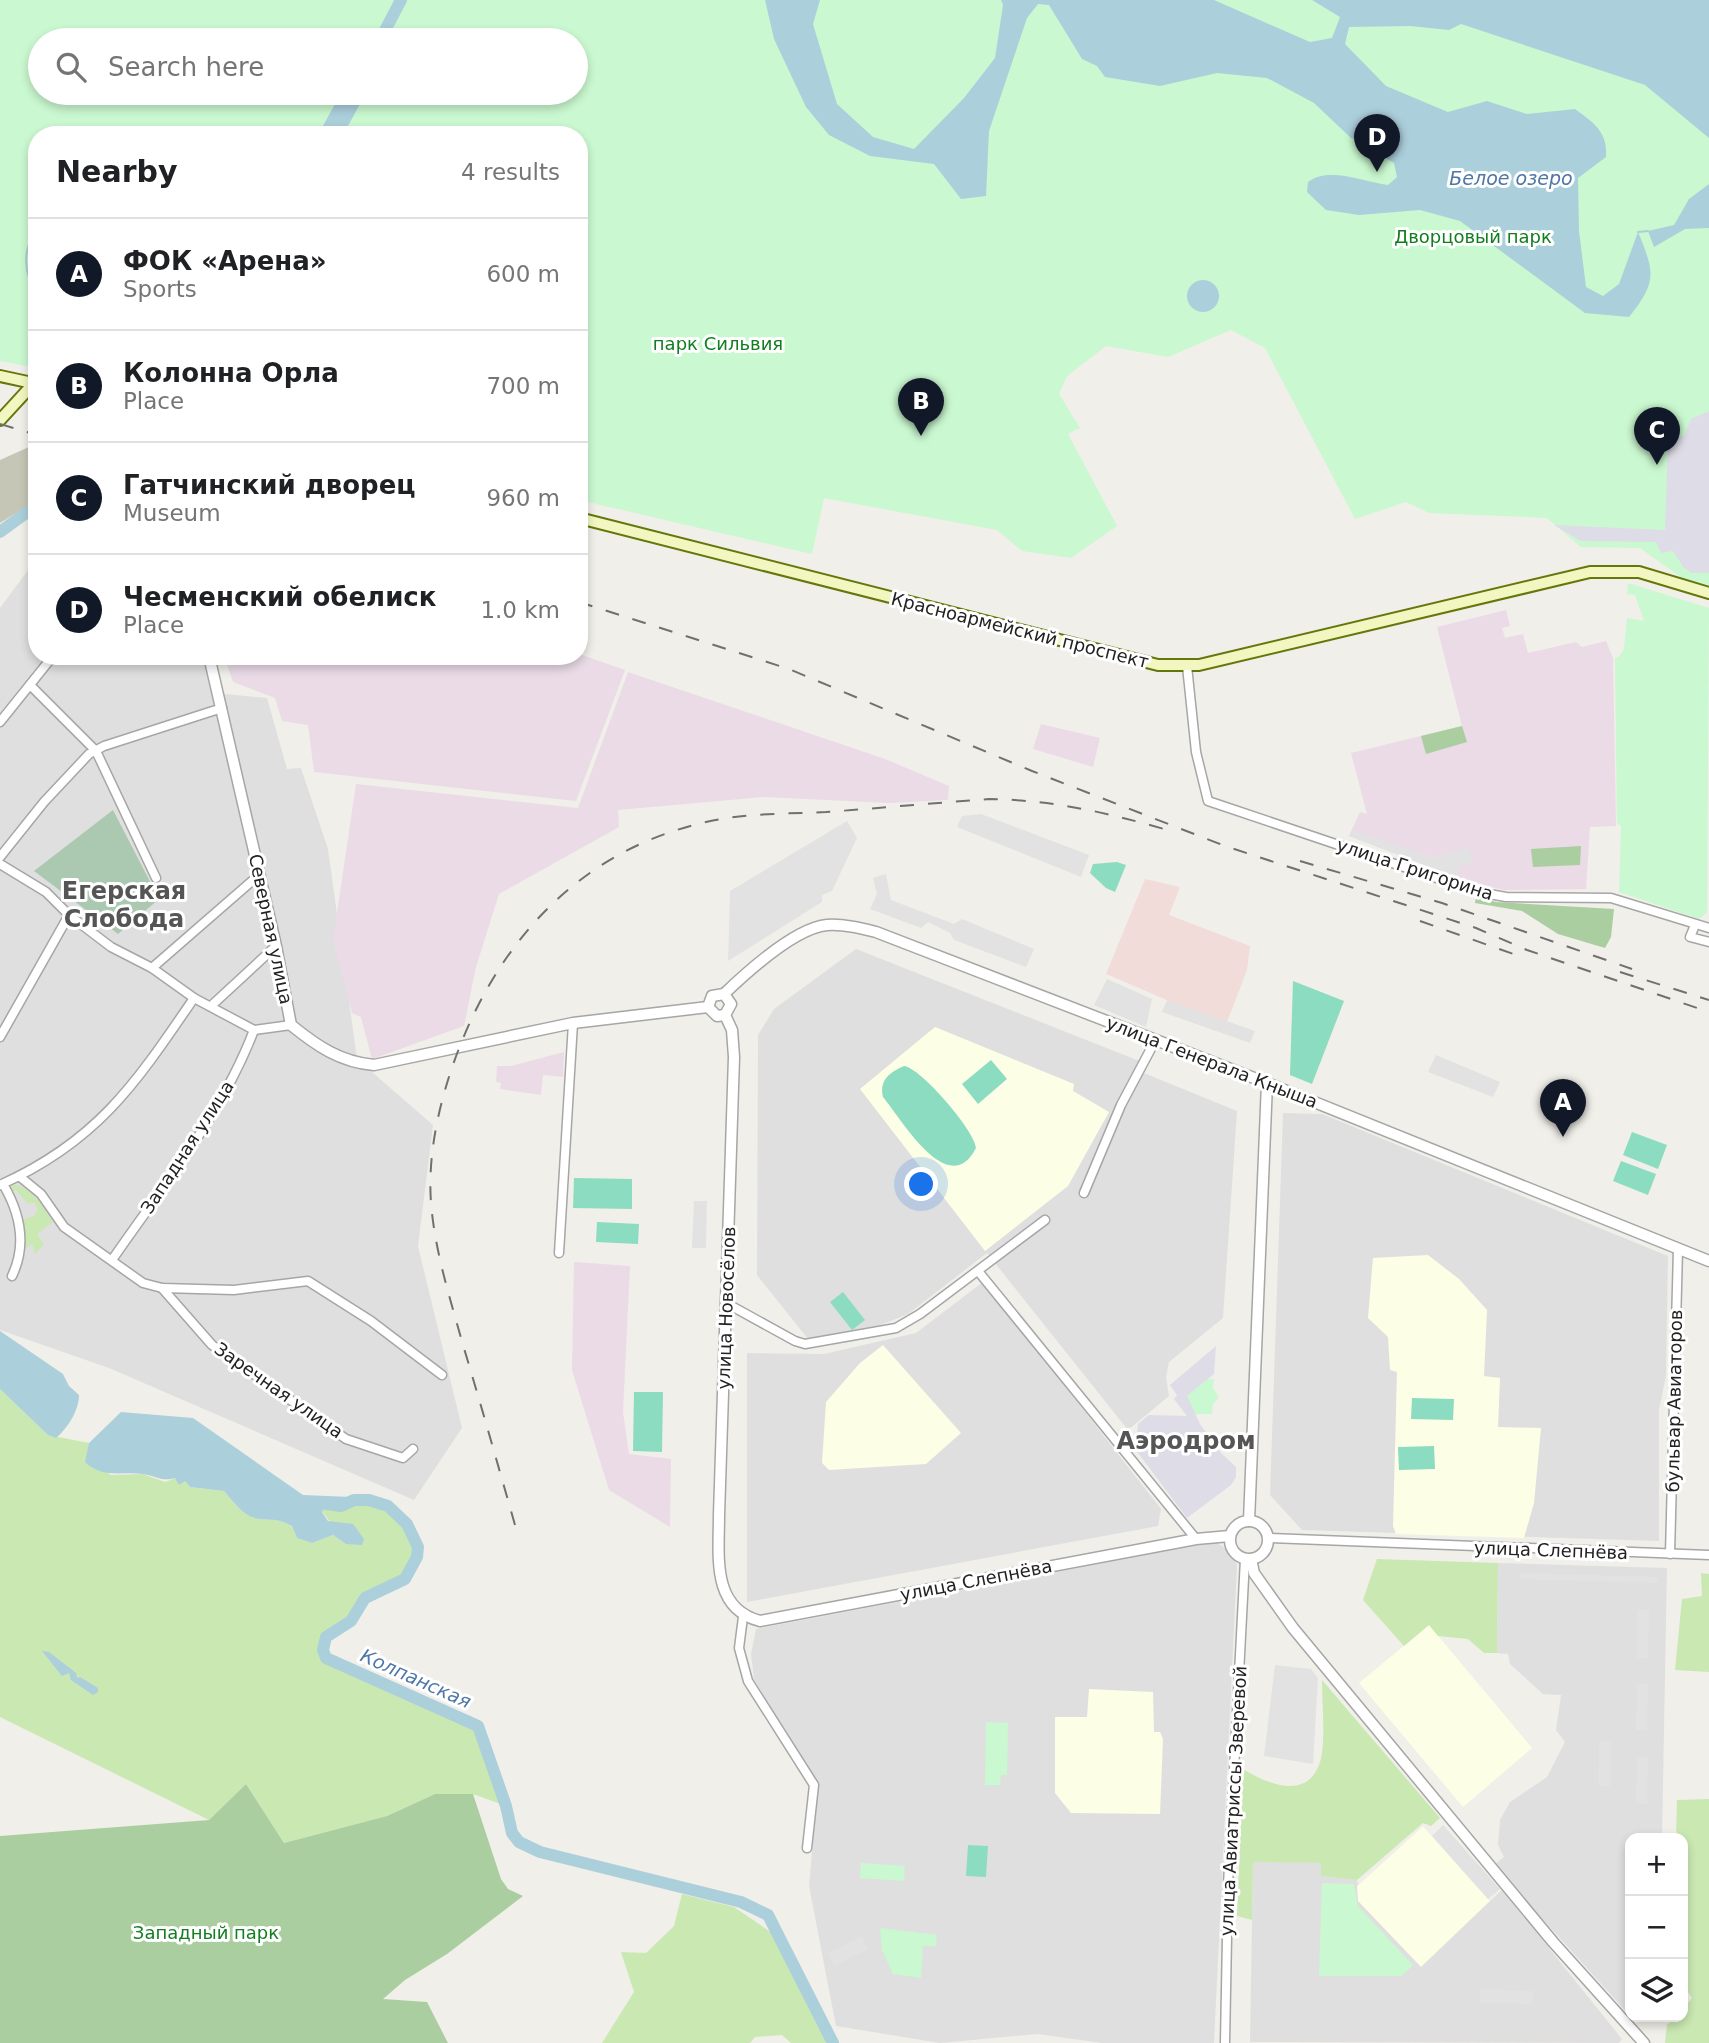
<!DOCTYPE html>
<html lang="en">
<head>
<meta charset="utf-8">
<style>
  :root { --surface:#fff; --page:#f2f2f2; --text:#202124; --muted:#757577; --line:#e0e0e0; --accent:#111827 }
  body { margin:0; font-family:"DejaVu Sans",sans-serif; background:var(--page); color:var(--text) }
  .controls { position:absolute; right:21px; bottom:21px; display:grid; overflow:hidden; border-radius:14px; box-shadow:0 4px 10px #0003 }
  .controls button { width:63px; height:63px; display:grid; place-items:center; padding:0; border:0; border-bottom:2px solid var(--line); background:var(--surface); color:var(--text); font:35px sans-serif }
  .you { position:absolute; left:922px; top:1185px; width:24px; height:24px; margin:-18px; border:5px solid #fff; border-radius:50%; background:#1a73e8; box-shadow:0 0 0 10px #1a73e833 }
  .badge { display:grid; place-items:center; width:46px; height:46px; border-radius:50%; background:var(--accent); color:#fff; font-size:23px; font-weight:700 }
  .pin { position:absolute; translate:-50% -58px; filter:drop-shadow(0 2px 4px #0008) }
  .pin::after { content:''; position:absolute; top:37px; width:24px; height:21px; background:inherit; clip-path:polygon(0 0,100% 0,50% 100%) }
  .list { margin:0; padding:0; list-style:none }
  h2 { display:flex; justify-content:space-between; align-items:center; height:91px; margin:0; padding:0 28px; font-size:30px }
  h2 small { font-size:23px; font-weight:400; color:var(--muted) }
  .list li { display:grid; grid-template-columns:46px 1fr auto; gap:21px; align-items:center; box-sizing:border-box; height:112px; padding:0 28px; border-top:2px solid var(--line) }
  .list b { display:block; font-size:26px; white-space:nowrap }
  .list p { margin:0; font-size:23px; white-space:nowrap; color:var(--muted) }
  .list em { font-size:23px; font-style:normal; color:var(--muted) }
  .icon { flex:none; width:38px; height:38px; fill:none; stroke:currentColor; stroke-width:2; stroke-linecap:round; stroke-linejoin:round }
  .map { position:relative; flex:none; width:1709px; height:2043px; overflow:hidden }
  .search { position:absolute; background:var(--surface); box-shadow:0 4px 10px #0003; left:28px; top:28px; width:560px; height:77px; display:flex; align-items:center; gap:18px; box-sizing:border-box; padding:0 24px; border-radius:38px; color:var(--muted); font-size:26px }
  .panel { position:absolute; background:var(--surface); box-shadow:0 4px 10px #0003; left:28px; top:126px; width:560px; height:539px; border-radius:28px }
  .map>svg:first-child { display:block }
  .residential { fill:#e0dfdf }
  .commercial { fill:#f1dcda }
  .industrial { fill:#eadbe7 }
  .education { fill:#fdfee6 }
  .construction { fill:#c5c6b5 }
  .grass { fill:#cae8b2 }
  .forest { fill:#abcea0 }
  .cemetery { fill:#abc9b1 }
  .park { fill:#caf8d0; fill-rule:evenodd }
  .pitch { fill:#8cdcc1 }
  .parking { fill:#e2e2e2 }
  .plaza { fill:#dedde7 }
  .water { fill:#accfdc }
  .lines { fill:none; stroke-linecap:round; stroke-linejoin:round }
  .stream { stroke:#accfdc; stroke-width:2 }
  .river { stroke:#accfdc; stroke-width:12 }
  .minor-casing { stroke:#a6a6a6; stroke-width:11 }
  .tertiary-casing { stroke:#a6a6a6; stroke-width:13 }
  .secondary-casing { stroke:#65770a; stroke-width:14 }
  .minor { stroke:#fff; stroke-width:8 }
  .tertiary { stroke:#fff; stroke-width:10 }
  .secondary { stroke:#f2f7c1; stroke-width:10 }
  .rail { stroke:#707070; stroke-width:2; stroke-dasharray:14 14; stroke-linecap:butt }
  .labels { text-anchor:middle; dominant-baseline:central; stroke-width:6; stroke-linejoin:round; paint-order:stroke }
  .park-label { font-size:18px; fill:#117e20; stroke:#fff }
  .street-label { font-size:18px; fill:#222; stroke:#fff }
  .water-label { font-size:19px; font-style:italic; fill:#4e76a6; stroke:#fff }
  .district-label { font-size:24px; font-weight:bold; fill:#555; stroke:#fff }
</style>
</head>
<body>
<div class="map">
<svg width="1709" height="2043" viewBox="0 0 1709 2043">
  <rect width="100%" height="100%" fill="#f1efe9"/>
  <g class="residential">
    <polygon points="37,558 37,656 204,656 214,693 267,698 287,769 301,768 328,849 357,1059 433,1125 418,1246 462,1428 414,1500 109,1368 0,1330 0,608"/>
    <polygon points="856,949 1142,1062 1139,1071 1237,1111 1223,1318 1169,1362 1166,1377 1169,1396 1128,1430 987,1253 908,1314 858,1334 820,1341 808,1339 757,1275 758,1035 774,1009"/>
    <polygon points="1283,1113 1322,1114 1668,1256 1666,1376 1659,1410 1659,1541 1302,1530 1270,1495"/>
    <polygon points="983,1282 1161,1509 1158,1526 747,1602 747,1353 824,1354 916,1333"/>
    <polygon points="1215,1542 1231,1551 1237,1565 1214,2043 1102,2043 1038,2034 940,2043 836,2026 809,1886 818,1786 754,1679 751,1654 756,1629"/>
    <polygon points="1498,1563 1667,1568 1662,1838 1630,1838 1630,2016 1494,1865 1504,1857 1498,1845 1500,1820 1510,1802 1547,1777 1565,1742 1556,1730 1561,1695 1543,1694 1510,1664 1508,1654 1497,1653"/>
    <polygon points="1423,1826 1490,1901 1502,1890 1622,2039 1619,2043 1250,2042 1253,1861 1322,1863 1322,1876 1357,1880 1358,1885"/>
  </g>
  <polygon class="commercial" points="1145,879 1180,887 1169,915 1250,946 1247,970 1227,1022 1183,1007 1106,974"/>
  <g class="industrial">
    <polygon points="1506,610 1510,626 1502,628 1505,638 1523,634 1528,653 1576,642 1582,647 1606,641 1613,658 1616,826 1590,827 1586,889 1504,890 1473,883 1349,836 1360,812 1367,814 1351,753 1462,726 1437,627"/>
    <polygon points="579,654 625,670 576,801 314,772 308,725 282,721 275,698 233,682 224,656 579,656"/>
    <polygon points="628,672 885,759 949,786 948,800 889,803 764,797 618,810 619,827 499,894 476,967 464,1026 372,1059 361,1017 352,1013 333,940 356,784 578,808"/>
    <polygon points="1041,724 1100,738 1093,767 1033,749"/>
    <polygon points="564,1052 563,1077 543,1075 541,1095 500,1089 501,1083 496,1082 497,1066 511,1066"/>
    <polygon points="574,1262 630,1266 623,1412 629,1454 671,1459 670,1527 609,1490 572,1370"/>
  </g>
  <g class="education">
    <polygon points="935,1027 1074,1084 1073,1091 1109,1112 1068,1186 985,1251 860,1089"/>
    <polygon points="1428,1255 1459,1279 1487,1310 1484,1376 1500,1378 1498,1427 1541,1428 1534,1503 1524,1538 1396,1534 1393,1526 1397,1372 1390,1370 1388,1337 1368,1318 1373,1258"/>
    <polygon points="883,1345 961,1433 926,1464 829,1470 822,1463 826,1402 860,1363"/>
    <polygon points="1429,1625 1532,1748 1463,1807 1359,1683"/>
    <polygon points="1089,1689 1153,1692 1154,1732 1160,1732 1163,1739 1160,1814 1071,1813 1055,1793 1055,1717 1087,1717"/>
    <polygon points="1423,1826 1490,1901 1421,1967 1358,1901 1357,1886"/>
  </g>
  <polygon class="construction" points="29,447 37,449 37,500 0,523 0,460"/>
  <g class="grass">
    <path d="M12,1184C34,1188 41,1205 53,1222L37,1234L44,1244L35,1254L32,1244L24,1249L22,1220L34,1216L38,1210L34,1202L28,1204L16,1190L11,1192Z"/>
    <path d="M0,1389L48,1435L89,1443L87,1458L111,1475L143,1474L165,1482L175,1478L185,1481L190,1487L224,1491C234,1502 243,1517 259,1519C275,1521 277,1518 292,1526L297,1538L312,1543L333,1535L346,1544L322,1511L325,1508L354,1500L381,1503L407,1524L418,1547L417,1557L405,1579L365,1598L351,1621L326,1637L324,1655L364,1678L478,1726L506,1806L473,1794H435L387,1816L284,1843L246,1784L209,1820L0,1717Z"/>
    <polygon points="1377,1559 1498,1563 1497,1653 1484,1653 1468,1639 1438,1636 1429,1625 1404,1646 1363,1600"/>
    <polygon points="1701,1573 1709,1574 1709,1672 1675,1670 1682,1599 1702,1596"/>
    <path d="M1322,1680L1440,1818L1431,1826L1423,1823L1357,1880L1321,1876V1863L1253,1862L1252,1920L1237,1916L1243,1769C1267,1784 1308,1801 1320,1762C1326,1745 1322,1700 1322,1680Z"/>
    <polygon points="1709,1799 1709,2043 1665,2043 1667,2025 1675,2017 1683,2017 1683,2009 1692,1998 1683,1984 1683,1838 1676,1838 1677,1800"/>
    <polygon points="682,1894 734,1907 772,1933 829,2043 791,2043 782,2035 755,2037 750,2043 602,2043 634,1992 621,1952 646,1953 674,1926"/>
  </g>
  <g class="forest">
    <polygon points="1462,726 1467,742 1426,754 1421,736"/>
    <polygon points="1581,846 1580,865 1533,867 1531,849"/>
    <polygon points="1476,896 1496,902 1614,909 1611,937 1605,948 1558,934 1522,911 1475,903"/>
    <polygon points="246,1784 284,1843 387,1816 435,1794 473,1794 501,1879 508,1889 523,1896 447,1954 405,1980 383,1999 427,2002 448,2043 0,2043 0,1836 209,1820"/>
  </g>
  <polygon class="cemetery" points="113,810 159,899 118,934 34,871"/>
  <g class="park">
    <path d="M0,0H1709V585L1682,578L1640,548L1581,547L1547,518L1429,513L1406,502L1355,519L1265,348L1231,330L1168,357L1106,346L1067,376L1059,394L1080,428L1068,434L1117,526L1071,558L1022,551L997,530L824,498L812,554L579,500V135H37V368L0,361ZM40,40H576V93H40Z"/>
    <polygon points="1628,583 1709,608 1707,912 1699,919 1619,892 1621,826 1617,823 1615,658 1619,657 1624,649 1627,618 1644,621 1635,595 1627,594"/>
    <polygon points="1208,1379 1214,1379 1213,1388 1219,1397 1213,1404 1212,1414 1193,1414 1187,1396"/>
    <polygon points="986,1722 1008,1723 1007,1775 1001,1775 1000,1785 985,1785"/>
    <polygon points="861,1863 905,1866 904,1881 860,1878"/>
    <polygon points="1322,1883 1354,1884 1358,1906 1413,1965 1402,1976 1319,1976"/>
    <polygon points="880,1928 937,1935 936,1946 923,1946 921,1978 893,1974 882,1950"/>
  </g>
  <g class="pitch">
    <polygon points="1117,862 1126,865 1115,892 1106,888 1090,873 1093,864"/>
    <polygon points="1293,981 1344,1001 1312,1084 1290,1075"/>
    <polygon points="991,1060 1007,1079 978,1104 962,1084"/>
    <path d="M904,1066C921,1068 975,1131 976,1148C949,1201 902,1120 883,1097C879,1080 890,1072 904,1066Z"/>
    <polygon points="1632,1132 1667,1145 1658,1169 1623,1155"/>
    <polygon points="1621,1161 1656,1174 1648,1195 1613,1181"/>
    <polygon points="574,1178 632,1179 632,1209 573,1208"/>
    <polygon points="597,1222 639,1224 638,1244 596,1242"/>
    <polygon points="843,1292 865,1320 852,1330 830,1302"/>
    <polygon points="634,1392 663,1392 662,1452 633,1451"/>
    <polygon points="1412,1398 1454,1399 1453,1420 1411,1419"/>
    <polygon points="1434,1446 1435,1469 1399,1470 1398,1447"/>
    <polygon points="968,1845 988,1846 986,1877 966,1876"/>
  </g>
  <g class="parking">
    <polygon points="981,814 1089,855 1081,877 957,827 962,816"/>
    <polygon points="847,821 857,838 832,891 822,895 822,902 728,961 730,891"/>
    <polygon points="1352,830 1432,857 1469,848 1473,863 1458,866 1459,878 1349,836"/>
    <polygon points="886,874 891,900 954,924 962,919 1034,949 1026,967 954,940 950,933 928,922 921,928 870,909 877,894 873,878"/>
    <polygon points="1107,979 1152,999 1146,1027 1094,1005"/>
    <polygon points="1167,1000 1255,1031 1250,1043 1162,1012"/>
    <polygon points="1436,1055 1500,1082 1493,1097 1428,1072"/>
    <polygon points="694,1201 707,1201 706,1248 692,1248"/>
    <polygon points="1520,1573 1658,1577 1658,1583 1520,1579"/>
    <polygon points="1638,1610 1649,1610 1648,1658 1637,1658"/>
    <polygon points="1275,1665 1311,1669 1318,1678 1313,1764 1264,1756"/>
    <polygon points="1637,1684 1648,1684 1647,1730 1636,1730"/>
    <polygon points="1599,1741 1611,1741 1610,1786 1598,1786"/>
    <polygon points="1637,1757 1648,1758 1647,1804 1636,1803"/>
    <polygon points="1443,1825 1500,1889 1488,1899 1432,1836"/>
    <polygon points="862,1936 868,1949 834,1966 828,1953"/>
    <polygon points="1480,1989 1533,1991 1532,2004 1480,2002"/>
  </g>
  <g class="plaza">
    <polygon points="1709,411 1709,573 1692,573 1684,568 1673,551 1661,553 1656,542 1581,541 1554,525 1665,530 1668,440 1672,436 1684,436 1691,419"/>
    <polygon points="1216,1346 1214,1374 1187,1396 1200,1424 1221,1453 1236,1467 1236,1477 1231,1485 1187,1518 1135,1449 1138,1424 1149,1415 1187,1416 1174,1399 1177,1395 1170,1385"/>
  </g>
  <g class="water">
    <path d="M765,0H820L813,24L837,104L873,137L914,149L964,98L995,58L1003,5L1001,0H1214L1310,42L1332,38L1340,17L1312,0H1709V138L1645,85L1461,24L1449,30L1410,26L1349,27L1345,44L1386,86L1448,112L1487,101L1527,114L1575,109C1594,123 1608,132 1606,157L1578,178L1579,231L1586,287L1603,296L1619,284L1638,232C1655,273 1657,282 1629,317L1585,313L1460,221L1420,210L1359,215L1326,210L1307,192L1308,182C1329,166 1364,182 1388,185L1397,177L1394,163L1375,152L1371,144L1351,138L1314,103L1267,78L1217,73L1160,86L1105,77L1097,66L1082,59L1049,5L1038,4L1027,18L989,131L986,196L961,199L934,164L870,156L829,135L806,107L774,39Z"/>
    <polygon points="341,93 366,93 343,135 318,135"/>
    <polygon points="1709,184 1709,228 1685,229 1654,247 1648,231 1674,225 1689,199"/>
    <circle cx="1203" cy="296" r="16"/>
    <path d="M0,1331L63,1374L69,1386L79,1395C79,1410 68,1428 56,1438L48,1435L0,1389Z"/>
    <path d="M121,1412L193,1418L303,1495L351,1497L354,1500L325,1507L322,1512L328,1521L353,1524L364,1539L362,1545L346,1544L333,1535L312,1543L297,1538L292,1526C277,1518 275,1521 259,1519C243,1517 234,1502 224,1491L190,1487L185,1481L179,1485L175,1478C162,1482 156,1476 143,1474C121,1471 103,1479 85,1462L89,1443Z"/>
    <polygon points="42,1651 49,1652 76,1673 77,1678 80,1677 98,1688 98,1692 93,1695 71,1680 69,1673 62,1676"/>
  </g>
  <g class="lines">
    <g class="stream">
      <path d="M37,231C22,248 23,274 37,292"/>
      <polyline points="1638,232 1648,231"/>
    </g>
    <g class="river">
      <polyline points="380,40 401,0"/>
      <polyline points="0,532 37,505"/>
      <polyline points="320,1503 341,1506 354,1500 369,1500 388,1506 407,1524 418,1547 417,1557 405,1579 365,1598 351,1621 326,1637 323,1650 326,1658 478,1726 506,1806 512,1833 519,1842 540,1852 741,1902 768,1915 833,2043"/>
    </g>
    <defs>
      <g id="minor">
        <polyline points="1187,666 1196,752 1208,801 1478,892 1506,897 1611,898 1709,928"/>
        <polyline points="30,685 96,751 156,878"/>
        <polyline points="0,722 53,656"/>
        <polyline points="0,857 44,802 89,754 104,746 222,708"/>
        <polyline points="0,864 46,892 69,915 111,947 152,968 194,998 254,1030 291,1025"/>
        <polyline points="1695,925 1690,937 1709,942"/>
        <polyline points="152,968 260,874"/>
        <polyline points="211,1006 276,946"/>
        <polyline points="0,1037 69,915"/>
        <polyline points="19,1176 41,1194 64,1227 143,1283 162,1288 234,1290 308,1281 371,1321 442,1375"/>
        <path d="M3,1184C20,1213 27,1245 12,1276"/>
        <path d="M0,1185C98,1141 136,1083 194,998"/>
        <polyline points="1084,1193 1121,1105 1155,1041"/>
        <polyline points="559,1253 573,1023"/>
        <path d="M112,1260C163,1186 222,1114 254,1030"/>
        <polyline points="978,1271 1196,1539"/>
        <polyline points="162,1288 212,1345 346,1439 403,1458 413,1449"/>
        <polyline points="726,1303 795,1341 805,1344 896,1328 920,1314 1045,1220"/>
        <polyline points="1268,1538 1709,1555"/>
        <polyline points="1670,1554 1678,1249"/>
        <polyline points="743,1617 739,1648 748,1681 814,1785 807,1848"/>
        <polyline points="1225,2043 1228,1885 1245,1559"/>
      </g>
      <g id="tertiary">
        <path d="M209,656L276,946L291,1025C317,1046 340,1062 374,1065L573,1023L708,1007"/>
        <path d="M724,994C747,972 795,928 827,925C844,924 860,928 876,932L1267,1083L1709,1261"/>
        <polyline points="724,994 731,1004 725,1015"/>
        <polyline points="708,1007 712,996 724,994"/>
        <polyline points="708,1007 717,1016 725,1015"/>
        <path d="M725,1015L732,1030L734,1057L719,1515C719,1556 711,1608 760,1621L1196,1539L1230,1536"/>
        <polyline points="1249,1521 1267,1083"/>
        <circle cx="1249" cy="1540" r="19"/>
        <polyline points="1251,1559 1254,1573 1293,1628 1553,1942 1644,2043"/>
      </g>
      <g id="secondary">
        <polyline points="0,376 37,384"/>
        <polyline points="0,420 34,383"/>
        <polyline points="579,518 1158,665 1199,665 1590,572 1639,572 1709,593"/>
      </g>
    </defs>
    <use href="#minor" class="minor-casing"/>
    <use href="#tertiary" class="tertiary-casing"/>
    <use href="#secondary" class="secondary-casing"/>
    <use href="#minor" class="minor"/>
    <use href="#tertiary" class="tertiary"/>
    <use href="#secondary" class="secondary"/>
    <g class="rail">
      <polyline points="0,424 37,435"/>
      <polyline points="579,602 789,669 1032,771 1225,846 1476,928 1527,950 1709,1012"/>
      <polyline points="1300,861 1442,903 1632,969"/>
      <polyline points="1420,921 1519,956"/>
      <polyline points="1620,972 1709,1000"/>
      <path d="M515,1525C498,1465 481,1405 463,1345C450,1298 435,1252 431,1203C428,1161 436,1119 448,1080C487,955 570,854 702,823C741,813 785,814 826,812C880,808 935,803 989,799C1051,800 1105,812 1164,829"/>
    </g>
  </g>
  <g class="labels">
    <g class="park-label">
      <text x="1473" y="236">Дворцовый парк</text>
      <text x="718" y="343">парк Сильвия</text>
      <text x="206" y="1932">Западный парк</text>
    </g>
    <g class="street-label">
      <text transform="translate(1020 630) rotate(14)">Красноармейский проспект</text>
      <text transform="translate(1415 869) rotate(18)">улица Григорина</text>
      <text transform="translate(271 929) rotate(78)">Северная улица</text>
      <text transform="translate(1212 1062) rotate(21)">улица Генерала Кныша</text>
      <text transform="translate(187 1147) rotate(-57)">Западная улица</text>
      <text transform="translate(726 1308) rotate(-88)">улица Новосёлов</text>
      <text transform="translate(279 1390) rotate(35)">Заречная улица</text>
      <text transform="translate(1674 1401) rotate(-89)">бульвар Авиаторов</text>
      <text transform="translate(1551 1550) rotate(2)">улица Слепнёва</text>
      <text transform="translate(976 1580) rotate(-11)">улица Слепнёва</text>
      <text transform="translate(1233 1801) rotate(-87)">улица Авиатриссы Зверевой</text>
    </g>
    <g class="water-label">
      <text x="1511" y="178">Белое озеро</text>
      <text transform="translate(416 1678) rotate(24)">Колпанская</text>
    </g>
    <g class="district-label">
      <text x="124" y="891">Егерская<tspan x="124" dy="28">Слобода</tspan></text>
      <text x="1186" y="1441">Аэродром</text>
    </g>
  </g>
</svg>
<div class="controls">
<button>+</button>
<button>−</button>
<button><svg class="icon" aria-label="layers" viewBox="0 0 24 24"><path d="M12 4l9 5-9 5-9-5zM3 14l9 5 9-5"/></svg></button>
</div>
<div class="you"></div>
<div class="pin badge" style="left:1563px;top:1137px">A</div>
<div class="pin badge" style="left:921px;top:436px">B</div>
<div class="pin badge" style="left:1657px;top:465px">C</div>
<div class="pin badge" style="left:1377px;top:172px">D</div>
<div class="search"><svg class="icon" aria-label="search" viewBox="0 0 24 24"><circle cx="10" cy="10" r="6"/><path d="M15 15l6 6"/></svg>Search here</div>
<section class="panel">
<h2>Nearby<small>4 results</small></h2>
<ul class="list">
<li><span class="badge">A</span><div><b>ФОК «Арена»</b><p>Sports</p></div><em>600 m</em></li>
<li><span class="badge">B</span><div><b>Колонна Орла</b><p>Place</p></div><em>700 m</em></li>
<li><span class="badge">C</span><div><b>Гатчинский дворец</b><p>Museum</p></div><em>960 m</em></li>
<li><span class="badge">D</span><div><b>Чесменский обелиск</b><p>Place</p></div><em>1.0 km</em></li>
</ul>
</section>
</div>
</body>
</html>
